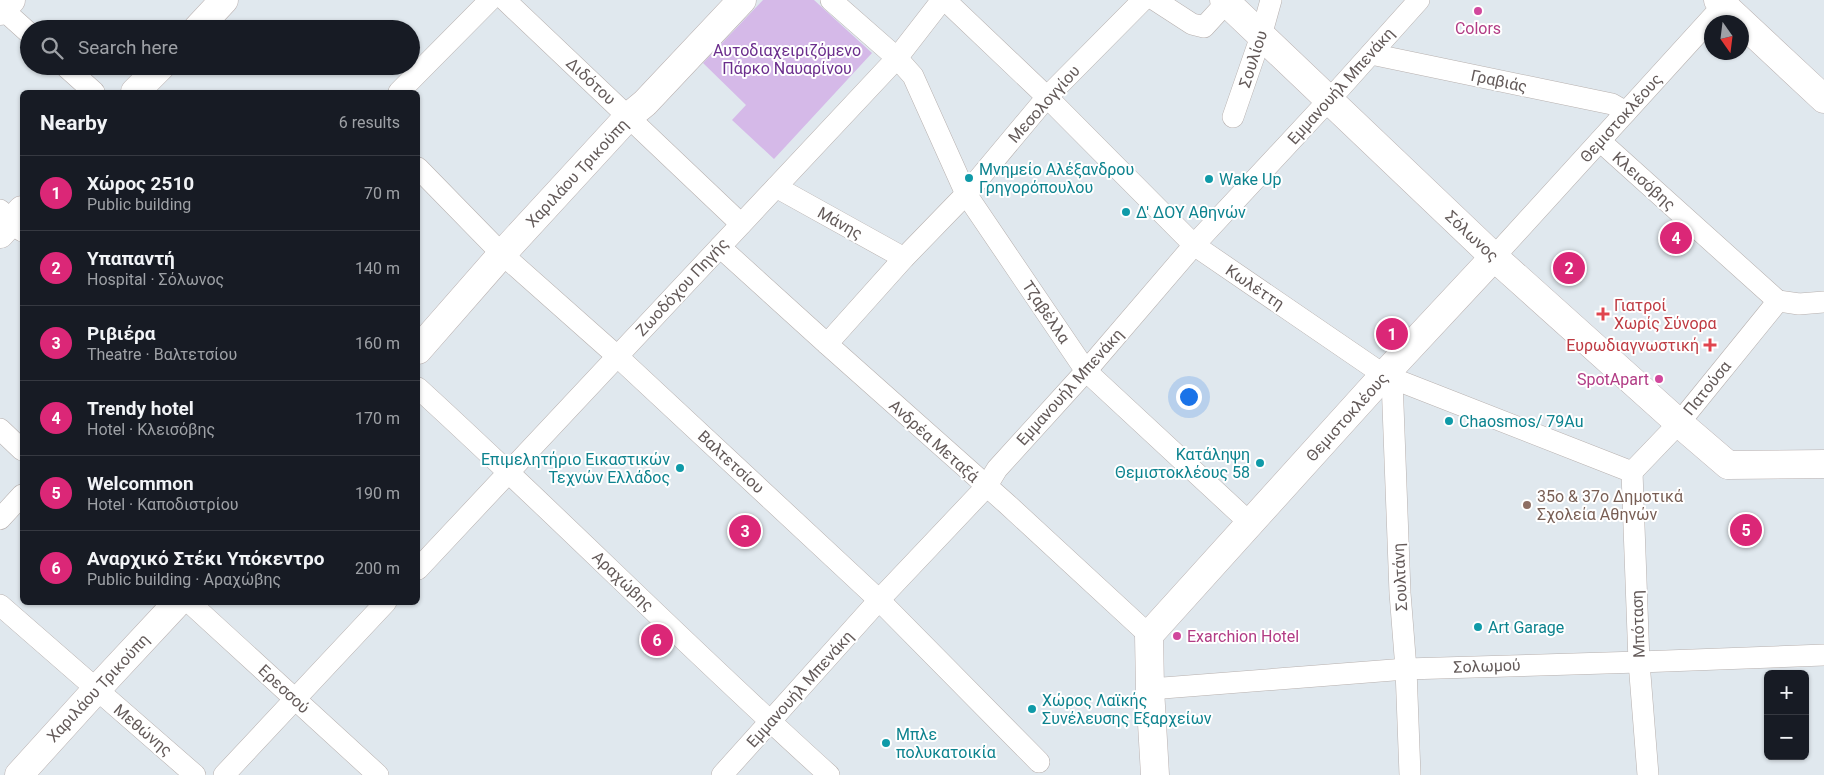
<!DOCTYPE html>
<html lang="en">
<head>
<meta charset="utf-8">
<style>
  :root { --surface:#171b24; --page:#242831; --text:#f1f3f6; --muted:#9ea1a6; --line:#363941; --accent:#db2777 }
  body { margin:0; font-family:Roboto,sans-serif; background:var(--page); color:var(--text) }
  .controls { position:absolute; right:15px; bottom:15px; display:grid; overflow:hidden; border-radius:8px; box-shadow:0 1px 4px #0004 }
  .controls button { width:45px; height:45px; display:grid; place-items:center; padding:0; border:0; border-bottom:1px solid var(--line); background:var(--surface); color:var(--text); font:25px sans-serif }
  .compass { position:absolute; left:1704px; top:15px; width:45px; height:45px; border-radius:50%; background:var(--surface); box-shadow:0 1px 4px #0004; rotate:166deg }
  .you { position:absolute; left:1188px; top:396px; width:18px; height:18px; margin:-12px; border:4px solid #fff; border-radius:50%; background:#1a73e8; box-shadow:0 0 0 8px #1a73e833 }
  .badge { display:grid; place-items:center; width:32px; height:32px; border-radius:50%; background:var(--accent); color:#fff; font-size:16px; font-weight:700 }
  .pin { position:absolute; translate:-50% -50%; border:2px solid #fff; box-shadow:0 1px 5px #0006 }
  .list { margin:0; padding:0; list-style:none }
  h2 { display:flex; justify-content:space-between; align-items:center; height:65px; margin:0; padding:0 20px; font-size:21px }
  h2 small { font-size:16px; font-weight:400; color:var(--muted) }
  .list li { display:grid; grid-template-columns:32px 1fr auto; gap:15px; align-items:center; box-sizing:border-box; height:75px; padding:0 20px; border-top:1px solid var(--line) }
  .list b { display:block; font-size:19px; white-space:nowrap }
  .list p { margin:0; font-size:16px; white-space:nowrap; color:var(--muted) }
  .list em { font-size:16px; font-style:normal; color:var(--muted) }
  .icon { flex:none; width:28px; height:28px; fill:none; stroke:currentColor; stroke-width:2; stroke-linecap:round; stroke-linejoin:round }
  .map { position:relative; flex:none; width:1824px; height:775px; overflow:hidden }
  .search { position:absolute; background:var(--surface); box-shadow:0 1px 4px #0004; left:20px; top:20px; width:400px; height:55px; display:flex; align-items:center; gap:12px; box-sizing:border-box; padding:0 18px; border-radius:28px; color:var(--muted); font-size:19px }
  .panel { position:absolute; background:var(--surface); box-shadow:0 1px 4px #0004; left:20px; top:90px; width:400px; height:515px; border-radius:8px }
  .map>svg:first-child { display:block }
  .green { fill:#d5b9e8 }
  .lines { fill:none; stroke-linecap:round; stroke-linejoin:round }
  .street-casing { stroke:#b7b0ae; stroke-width:22 }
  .secondary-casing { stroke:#bab1b0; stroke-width:29 }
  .street { stroke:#fff; stroke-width:21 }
  .secondary { stroke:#fff; stroke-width:28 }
  .hotel-dot { fill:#d1479c; stroke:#fff; stroke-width:2 }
  .culture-dot { fill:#0f9aa8; stroke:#fff; stroke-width:2 }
  .health-dot { fill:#e0444e; stroke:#fff; stroke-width:2 }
  .education-dot { fill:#8d6e63; stroke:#fff; stroke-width:2 }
  .labels { text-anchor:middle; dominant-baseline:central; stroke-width:4; stroke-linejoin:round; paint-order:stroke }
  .hotel-label { font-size:16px; fill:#b23c85; stroke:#fff }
  .park-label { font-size:16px; fill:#6b2e8d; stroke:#fff }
  .street-label { font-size:16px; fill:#635a59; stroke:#fff }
  .culture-label { font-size:16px; fill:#0d838f; stroke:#fff; text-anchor:start }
  .health-label { font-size:16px; fill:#be3a42; stroke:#fff; text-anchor:start }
  .education-label { font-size:16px; fill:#785e54; stroke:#fff; text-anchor:start }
</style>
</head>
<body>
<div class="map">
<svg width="1824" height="775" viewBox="0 0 1824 775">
  <rect width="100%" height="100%" fill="#e0e8ee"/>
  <polygon class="green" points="763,0 814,0 872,53 774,159 732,120 746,105 703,63"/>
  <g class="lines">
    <defs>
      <g id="street">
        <polyline points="505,0 741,224"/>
        <polyline points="831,0 897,58 913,76 966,194 1086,371 1251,524"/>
        <polyline points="945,0 1047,97 1194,245 1384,375 1632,472"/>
        <polyline points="1155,0 1192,24 1204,27 1226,3"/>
        <polyline points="0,7 29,33"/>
        <polyline points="1371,54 1612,104 1626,112"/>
        <polyline points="65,66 94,92"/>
        <polyline points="399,92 490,0"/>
        <polyline points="1233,117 1261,36 1271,0"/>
        <polyline points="1600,141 1778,301"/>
        <polyline points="418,168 502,254 617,356 879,600 1039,762"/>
        <polyline points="776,187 904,258"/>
        <polyline points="0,210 22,231"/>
        <polyline points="720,247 827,344 1007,504 1149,635"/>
        <polyline points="1494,257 1728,0"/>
        <polyline points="1778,301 1799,304 1824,302"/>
        <polyline points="827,344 904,258 966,194 1047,97 1143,0"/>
        <polyline points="1392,379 1400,593 1406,669 1410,775"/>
        <path d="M418,388C557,515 689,649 829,775"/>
        <polyline points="0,429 22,450"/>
        <polyline points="1632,472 1639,662 1648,775"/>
        <polyline points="1632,472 1679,423 1778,301"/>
        <polyline points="0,519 22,495"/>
        <polyline points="418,569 897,58 942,0"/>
        <polyline points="189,602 378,775"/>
        <polyline points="0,605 195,775"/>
        <polyline points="1150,689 1406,669 1639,662 1824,655"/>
        <polyline points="224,775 386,602"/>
        <polyline points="722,775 879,600 986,487 997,469 1086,371 1194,245 1341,87 1419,0"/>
      </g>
      <g id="secondary">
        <polyline points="1224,0 1494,257 1679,423 1728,465 1824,464"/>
        <polyline points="1718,0 1824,99"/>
        <polyline points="0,11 11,0"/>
        <polyline points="197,29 224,0"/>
        <polyline points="135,92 161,66"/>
        <polyline points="0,234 22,210"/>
        <polyline points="418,350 502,254 628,117 645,103 742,0"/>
        <polyline points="19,775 96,690 178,602"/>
        <polyline points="1155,775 1150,689 1149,635 1384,375 1494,257"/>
      </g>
    </defs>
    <use href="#street" class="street-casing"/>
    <use href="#secondary" class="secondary-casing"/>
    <use href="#street" class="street"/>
    <use href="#secondary" class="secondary"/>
  </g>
  <g class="hotel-dot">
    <circle cx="1478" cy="11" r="5"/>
    <circle cx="1659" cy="379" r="5"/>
    <circle cx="1177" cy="636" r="5"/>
  </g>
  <g class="culture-dot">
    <circle cx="969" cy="178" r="5"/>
    <circle cx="1209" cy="179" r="5"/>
    <circle cx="1126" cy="212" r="5"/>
    <circle cx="1449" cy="421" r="5"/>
    <circle cx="1260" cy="463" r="5"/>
    <circle cx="680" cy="468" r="5"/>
    <circle cx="1478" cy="627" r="5"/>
    <circle cx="1032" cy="709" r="5"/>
    <circle cx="886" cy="743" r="5"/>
  </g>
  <g class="health-dot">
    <path d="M1600.5 306.5h5v5h5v5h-5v5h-5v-5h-5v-5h5z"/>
    <path d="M1707.5 337.5h5v5h5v5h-5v5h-5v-5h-5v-5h5z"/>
  </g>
  <circle class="education-dot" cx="1527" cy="505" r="5"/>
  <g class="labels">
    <g class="hotel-label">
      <text x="1478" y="28">Colors</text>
      <text x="1649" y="379" text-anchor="end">SpotApart</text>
      <text x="1187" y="636" text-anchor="start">Exarchion Hotel</text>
    </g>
    <g class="park-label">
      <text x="787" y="50">Αυτοδιαχειριζόμενο<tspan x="787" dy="18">Πάρκο Ναυαρίνου</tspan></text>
    </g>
    <g class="street-label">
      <text transform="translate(1253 59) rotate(-72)">Σουλίου</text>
      <text transform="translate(591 81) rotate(43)">Διδότου</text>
      <text transform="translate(1499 81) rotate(12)">Γραβιάς</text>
      <text transform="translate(1341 86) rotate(-48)">Εμμανουήλ Μπενάκη</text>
      <text transform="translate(1044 104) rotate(-48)">Μεσολογγίου</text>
      <text transform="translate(1621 118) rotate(-48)">Θεμιστοκλέους</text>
      <text transform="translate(577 173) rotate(-47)">Χαριλάου Τρικούπη</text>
      <text transform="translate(1644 181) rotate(42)">Κλεισόβης</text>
      <text transform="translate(840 223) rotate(29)">Μάνης</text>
      <text transform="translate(1472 236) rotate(43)">Σόλωνος</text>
      <text transform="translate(682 287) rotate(-47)">Ζωοδόχου Πηγής</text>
      <text transform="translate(1255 287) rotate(34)">Κωλέττη</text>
      <text transform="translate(1046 312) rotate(56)">Τζαβέλλα</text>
      <text transform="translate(1070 387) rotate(-48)">Εμμανουήλ Μπενάκη</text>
      <text transform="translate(1707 388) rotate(-51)">Πατούσα</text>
      <text transform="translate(1347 417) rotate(-48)">Θεμιστοκλέους</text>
      <text transform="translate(934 441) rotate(42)">Ανδρέα Μεταξά</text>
      <text transform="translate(731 462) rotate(43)">Βαλτετσίου</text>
      <text transform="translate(1400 577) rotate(-93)">Σουλτάνη</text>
      <text transform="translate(623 581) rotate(44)">Αραχώβης</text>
      <text transform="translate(1638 624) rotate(-92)">Μπόταση</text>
      <text transform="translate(1487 666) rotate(-2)">Σολωμού</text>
      <text transform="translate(98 688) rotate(-47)">Χαριλάου Τρικούπη</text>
      <text transform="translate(284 689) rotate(43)">Ερεσσού</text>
      <text transform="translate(800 689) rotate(-48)">Εμμανουήλ Μπενάκη</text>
      <text transform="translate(143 730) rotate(40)">Μεθώνης</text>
    </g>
    <g class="culture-label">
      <text x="979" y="169">Μνημείο Αλέξανδρου<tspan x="979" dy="18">Γρηγορόπουλου</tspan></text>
      <text x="1219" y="179">Wake Up</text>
      <text x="1136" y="212">Δ' ΔΟΥ Αθηνών</text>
      <text x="1459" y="421">Chaosmos/ 79Au</text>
      <text x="1250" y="454" text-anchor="end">Κατάληψη<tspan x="1250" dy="18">Θεμιστοκλέους 58</tspan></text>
      <text x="670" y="459" text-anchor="end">Επιμελητήριο Εικαστικών<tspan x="670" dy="18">Τεχνών Ελλάδος</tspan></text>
      <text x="1488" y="627">Art Garage</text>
      <text x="1042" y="700">Χώρος Λαϊκής<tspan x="1042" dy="18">Συνέλευσης Εξαρχείων</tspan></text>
      <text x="896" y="734">Μπλε<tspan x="896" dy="18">πολυκατοικία</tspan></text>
    </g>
    <g class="health-label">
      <text x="1614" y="305">Γιατροί<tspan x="1614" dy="18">Χωρίς Σύνορα</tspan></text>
      <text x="1699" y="345" text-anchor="end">Ευρωδιαγνωστική</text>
    </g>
    <g class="education-label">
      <text x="1537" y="496">35ο &amp; 37ο Δημοτικά<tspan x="1537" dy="18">Σχολεία Αθηνών</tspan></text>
    </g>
  </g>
</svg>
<div class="controls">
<button>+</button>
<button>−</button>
</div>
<svg class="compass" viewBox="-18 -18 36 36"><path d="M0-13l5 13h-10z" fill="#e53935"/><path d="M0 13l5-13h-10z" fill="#9ea1a6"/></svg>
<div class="you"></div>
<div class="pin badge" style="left:1392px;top:334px">1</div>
<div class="pin badge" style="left:1569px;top:268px">2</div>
<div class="pin badge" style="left:745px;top:531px">3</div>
<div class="pin badge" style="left:1676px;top:238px">4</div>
<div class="pin badge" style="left:1746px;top:530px">5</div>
<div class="pin badge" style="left:657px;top:640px">6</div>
<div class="search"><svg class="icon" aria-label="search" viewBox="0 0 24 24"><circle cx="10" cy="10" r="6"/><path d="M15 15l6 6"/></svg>Search here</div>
<section class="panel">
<h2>Nearby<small>6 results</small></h2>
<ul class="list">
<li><span class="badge">1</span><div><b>Χώρος 2510</b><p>Public building</p></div><em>70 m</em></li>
<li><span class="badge">2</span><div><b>Υπαπαντή</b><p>Hospital · Σόλωνος</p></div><em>140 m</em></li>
<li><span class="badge">3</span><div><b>Ριβιέρα</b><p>Theatre · Βαλτετσίου</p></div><em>160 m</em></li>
<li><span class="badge">4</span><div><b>Trendy hotel</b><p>Hotel · Κλεισόβης</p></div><em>170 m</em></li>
<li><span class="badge">5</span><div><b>Welcommon</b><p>Hotel · Καποδιστρίου</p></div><em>190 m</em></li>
<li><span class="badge">6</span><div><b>Αναρχικό Στέκι Υπόκεντρο</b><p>Public building · Αραχώβης</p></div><em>200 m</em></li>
</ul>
</section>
</div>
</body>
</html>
